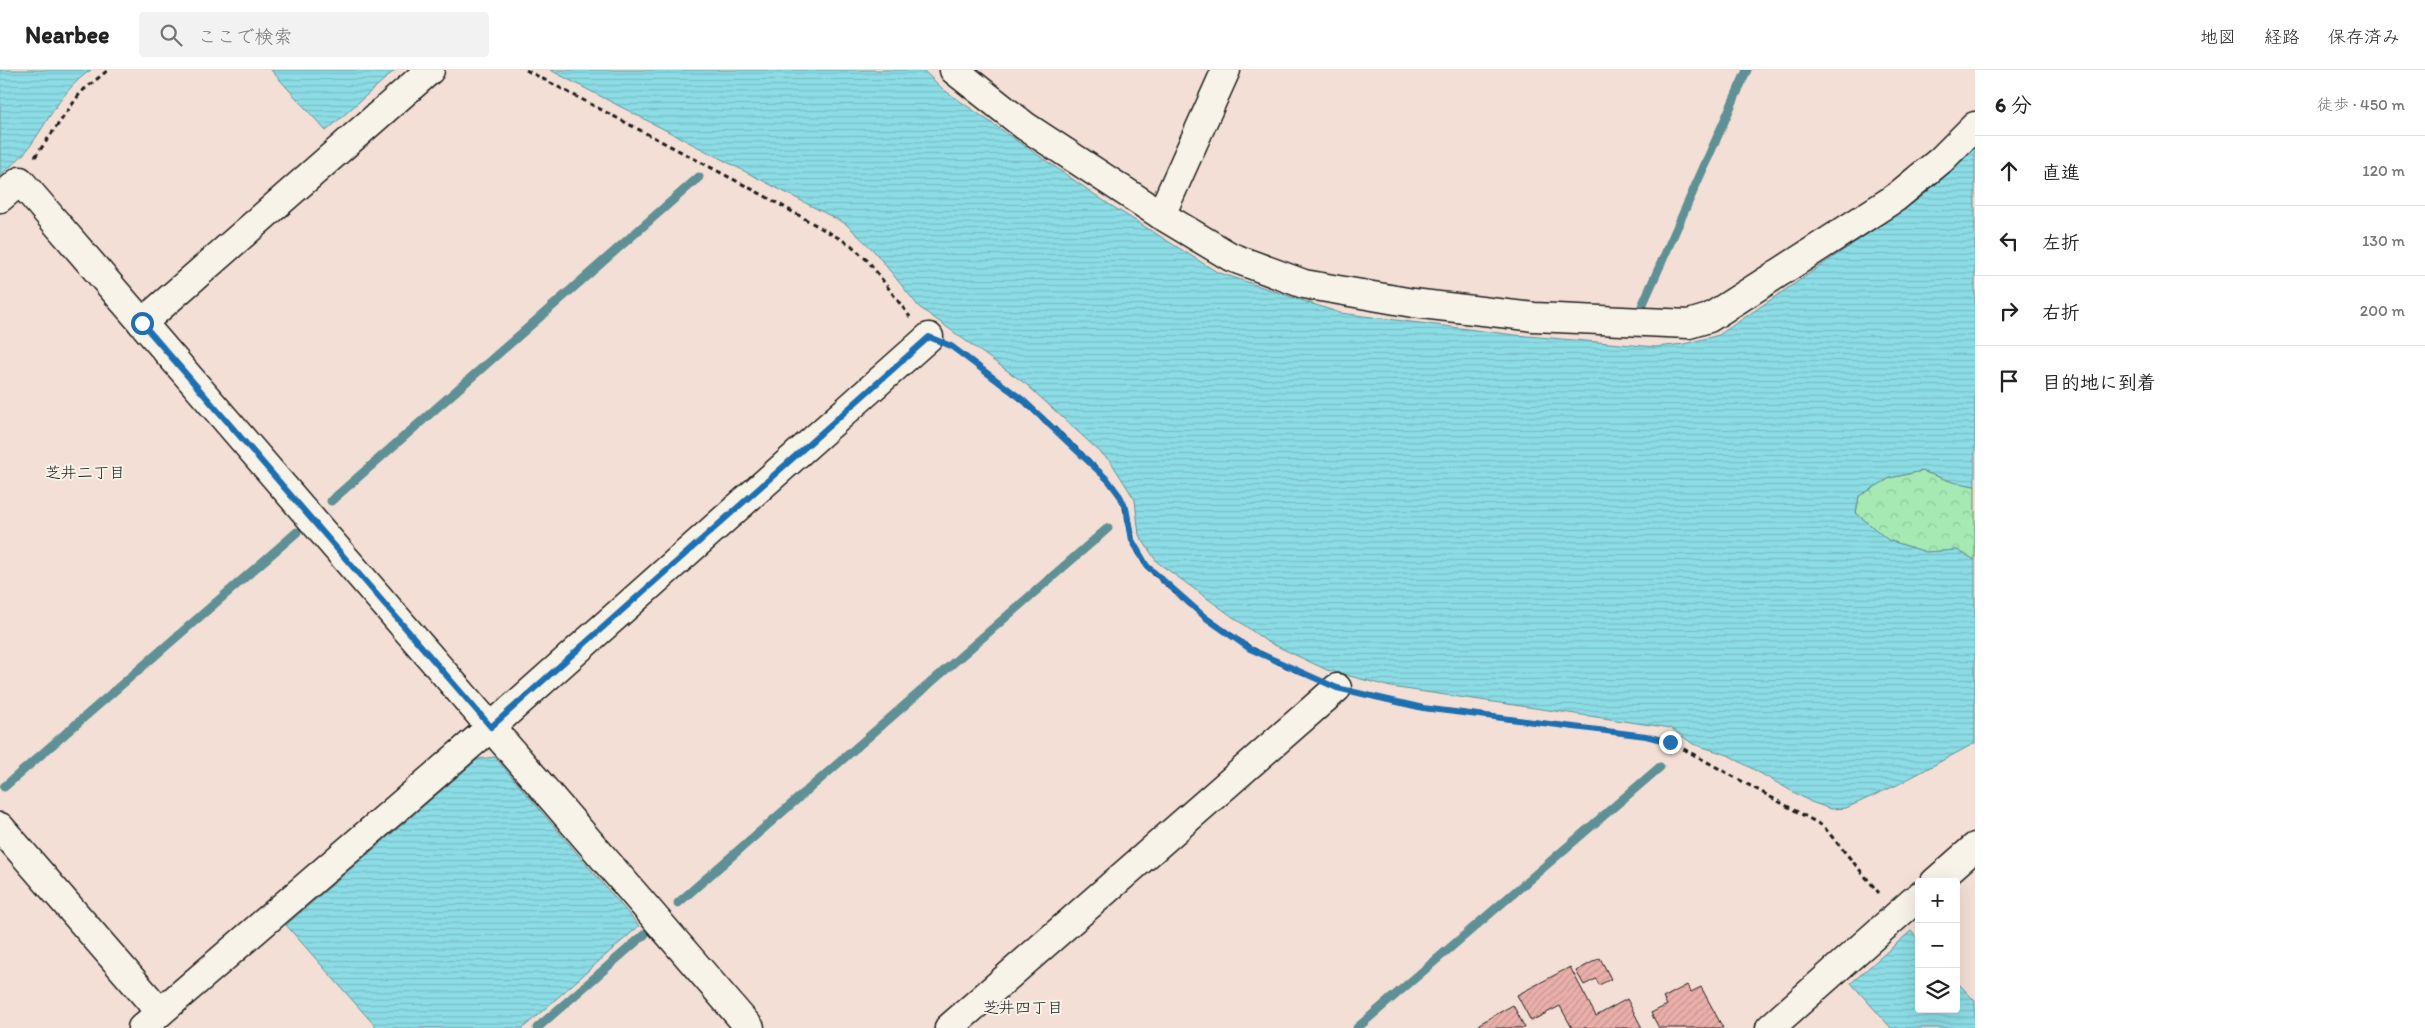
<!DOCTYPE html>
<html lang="ja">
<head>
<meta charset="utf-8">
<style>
  :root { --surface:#fff; --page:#f2f2f2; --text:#222; --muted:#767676; --line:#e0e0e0 }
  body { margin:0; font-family:Itim,"Klee One",sans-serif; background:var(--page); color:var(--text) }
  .controls { position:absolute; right:15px; bottom:15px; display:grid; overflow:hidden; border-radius:5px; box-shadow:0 5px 20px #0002 }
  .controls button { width:45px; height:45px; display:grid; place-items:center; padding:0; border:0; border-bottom:1px solid var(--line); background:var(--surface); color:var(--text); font:25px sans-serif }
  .stop { position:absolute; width:15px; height:15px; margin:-11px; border:4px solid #1f6fb2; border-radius:50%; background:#fff }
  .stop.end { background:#1f6fb2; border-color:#fff; box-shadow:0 1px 5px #0008 }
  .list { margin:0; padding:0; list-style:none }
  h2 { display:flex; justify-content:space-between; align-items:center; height:65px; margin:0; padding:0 20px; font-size:21px }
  h2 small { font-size:16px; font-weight:400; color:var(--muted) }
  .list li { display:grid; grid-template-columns:32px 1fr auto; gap:15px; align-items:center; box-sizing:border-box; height:70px; padding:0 20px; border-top:1px solid var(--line) }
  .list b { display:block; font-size:19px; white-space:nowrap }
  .list em { font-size:16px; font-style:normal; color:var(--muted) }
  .icon { flex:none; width:28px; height:28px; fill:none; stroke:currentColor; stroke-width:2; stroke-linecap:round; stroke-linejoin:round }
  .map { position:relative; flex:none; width:1975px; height:958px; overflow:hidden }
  header { display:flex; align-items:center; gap:30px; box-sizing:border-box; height:70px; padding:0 25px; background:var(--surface); border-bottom:1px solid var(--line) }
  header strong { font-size:24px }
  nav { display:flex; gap:28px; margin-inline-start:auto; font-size:18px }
  .search { width:350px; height:45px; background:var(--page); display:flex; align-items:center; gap:12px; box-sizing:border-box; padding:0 18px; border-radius:5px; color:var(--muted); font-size:19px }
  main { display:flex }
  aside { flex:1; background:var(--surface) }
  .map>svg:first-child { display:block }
  .forest { fill:url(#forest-crowns); stroke:#618268 }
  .water { fill:url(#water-rules); stroke:#5f9095 }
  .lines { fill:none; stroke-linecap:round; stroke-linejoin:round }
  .stream { stroke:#5f9095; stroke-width:9 }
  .building { fill:url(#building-hatch); stroke:#1c1c1c }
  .minor-casing { stroke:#1c1c1c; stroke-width:31 }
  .path { stroke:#1c1c1c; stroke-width:3; stroke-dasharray:5 4; stroke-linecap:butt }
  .minor { stroke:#f7f3e8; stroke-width:28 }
  .route { stroke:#1f6fb2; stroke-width:6 }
  .labels { text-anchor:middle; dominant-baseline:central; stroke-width:4; stroke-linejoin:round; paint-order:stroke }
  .neighbourhood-label { font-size:16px; fill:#1c1c1c; stroke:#f7f3e8 }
</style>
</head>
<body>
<header>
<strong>Nearbee</strong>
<div class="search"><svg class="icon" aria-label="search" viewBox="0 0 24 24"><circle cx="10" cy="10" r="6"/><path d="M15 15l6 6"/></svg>ここで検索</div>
<nav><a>地図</a><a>経路</a><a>保存済み</a></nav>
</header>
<main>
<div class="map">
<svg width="1975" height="958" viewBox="0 0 1975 958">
  <defs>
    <pattern id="forest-crowns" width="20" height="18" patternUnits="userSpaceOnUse" patternTransform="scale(1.25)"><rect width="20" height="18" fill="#a6e9b3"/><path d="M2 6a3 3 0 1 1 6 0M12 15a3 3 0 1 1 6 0" fill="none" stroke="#8ec799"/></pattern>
    <pattern id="water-rules" width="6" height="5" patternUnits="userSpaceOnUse" patternTransform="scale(1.25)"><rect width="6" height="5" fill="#8cdde6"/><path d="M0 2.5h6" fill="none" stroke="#78bdc5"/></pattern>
    <pattern id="building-hatch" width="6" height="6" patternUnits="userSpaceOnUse" patternTransform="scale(1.25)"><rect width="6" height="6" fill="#eaafaa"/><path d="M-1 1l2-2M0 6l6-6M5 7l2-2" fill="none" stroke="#c89692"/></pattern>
  </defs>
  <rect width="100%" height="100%" fill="#f3dfd5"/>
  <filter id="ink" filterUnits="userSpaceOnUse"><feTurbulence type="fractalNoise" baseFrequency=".02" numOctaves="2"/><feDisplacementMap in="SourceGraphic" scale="10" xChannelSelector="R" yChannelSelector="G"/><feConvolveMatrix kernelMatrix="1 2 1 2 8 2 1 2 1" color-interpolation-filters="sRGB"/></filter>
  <g filter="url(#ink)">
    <polygon class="forest" points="1922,401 1953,412 1975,416 1975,490 1957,480 1926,482 1888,470 1856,443 1859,426 1890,408"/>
    <g class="water">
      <path d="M0,0H91C62,19 48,52 28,79C20,89 9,97 0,106Z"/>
      <polygon points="271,0 395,0 326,61"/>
      <polygon points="550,0 923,0 944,20 1107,133 1217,202 1340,243 1515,265 1656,277 1684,274 1719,265 1923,126 1975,75 1975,416 1953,412 1922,401 1890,408 1859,426 1856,443 1888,470 1926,482 1957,480 1975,490 1975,673 1897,715 1846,738 1831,739 1811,732 1728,685 1693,674 1671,658 1391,617 1327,600 1266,571 1157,492 1139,465 1135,430 1111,392 1027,315 919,237 874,181 846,154"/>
      <polygon points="495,687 639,856 523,958 377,958 286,855 478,689"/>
      <polygon points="1911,861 1919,870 1919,939 1956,939 1956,911 1975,931 1975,958 1891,958 1851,913"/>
    </g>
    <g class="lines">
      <g class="stream">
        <polyline points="1642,236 1747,0"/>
        <polyline points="331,431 699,107"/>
        <polyline points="4,717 297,462"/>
        <polyline points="678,833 1108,458"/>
        <polyline points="537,958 645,864"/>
        <polyline points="1357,958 1660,697"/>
      </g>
    </g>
    <g class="building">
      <polygon points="1600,888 1611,909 1599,915 1596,909 1584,915 1576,901"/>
      <polygon points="1570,897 1596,946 1627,929 1642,958 1572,958 1560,936 1531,951 1517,925"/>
      <polygon points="1687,915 1691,922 1701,917 1723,958 1659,958 1651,943 1667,935 1663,928"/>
      <polygon points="1513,935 1525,958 1481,958 1479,954"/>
    </g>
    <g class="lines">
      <defs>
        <g id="minor">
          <polyline points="954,0 1025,56 1161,145 1231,187 1304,214 1413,233 1534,247 1689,254 1709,248 1895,128 1941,90 1975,56"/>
          <polyline points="0,128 20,111 750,958"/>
          <polyline points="1161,145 1226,0"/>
          <polyline points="142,253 430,0"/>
          <polyline points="0,757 160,942"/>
          <polyline points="1935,812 1975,777"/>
          <polyline points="142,958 491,657 929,267"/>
          <polyline points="949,958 1337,618"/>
          <polyline points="1770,958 1919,826"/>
        </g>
      </defs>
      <use href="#minor" class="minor-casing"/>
      <g class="path">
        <polyline points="526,0 763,125 851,175 869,192 910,247"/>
        <polyline points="35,87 81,22 108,0"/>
        <path d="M955,279C1009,319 1062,361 1108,410C1131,435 1124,459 1140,486C1149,502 1165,514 1179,526C1219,559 1260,586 1307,606"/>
        <polyline points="1365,625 1423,638 1646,666 1671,672 1823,756 1879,823"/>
      </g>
      <use href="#minor" class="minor"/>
    </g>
  </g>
  <g class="lines" filter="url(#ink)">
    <polyline class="route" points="142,253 491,657 929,267 951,276 1023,330 1108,410 1120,426 1126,438 1132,470 1147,496 1206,548 1250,579 1337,618 1423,638 1646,666 1670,672"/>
  </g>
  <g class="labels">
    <g class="neighbourhood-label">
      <text x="85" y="402">芝井二丁目</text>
      <text x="1023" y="937">芝井四丁目</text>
    </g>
  </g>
</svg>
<div class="controls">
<button>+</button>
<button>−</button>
<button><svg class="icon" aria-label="layers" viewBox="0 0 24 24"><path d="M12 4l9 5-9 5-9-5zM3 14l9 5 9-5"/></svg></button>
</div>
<div class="stop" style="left:142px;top:253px"></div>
<div class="stop end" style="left:1670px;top:672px"></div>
</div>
<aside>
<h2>6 分<small>徒歩 · 450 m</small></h2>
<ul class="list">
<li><svg class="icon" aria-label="ahead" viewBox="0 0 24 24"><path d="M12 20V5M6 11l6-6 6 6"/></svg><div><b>直進</b></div><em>120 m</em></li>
<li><svg class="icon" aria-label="left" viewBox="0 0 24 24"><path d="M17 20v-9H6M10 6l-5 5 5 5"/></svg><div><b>左折</b></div><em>130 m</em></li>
<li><svg class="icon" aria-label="right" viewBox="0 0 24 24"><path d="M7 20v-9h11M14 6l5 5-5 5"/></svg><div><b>右折</b></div><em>200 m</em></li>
<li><svg class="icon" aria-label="arrive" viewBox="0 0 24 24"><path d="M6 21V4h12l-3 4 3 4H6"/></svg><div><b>目的地に到着</b></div></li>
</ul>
</aside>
</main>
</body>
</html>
